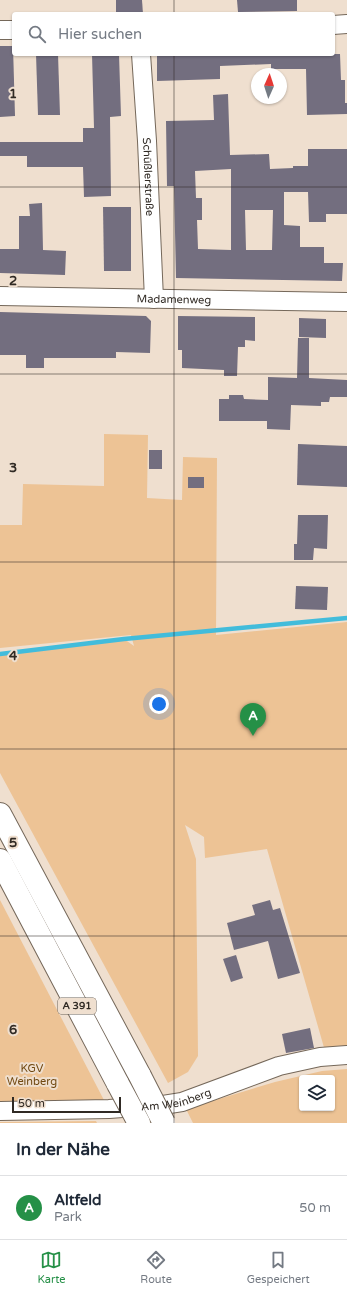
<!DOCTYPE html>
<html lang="de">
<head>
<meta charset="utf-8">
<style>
  :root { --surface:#fff; --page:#f6f6f7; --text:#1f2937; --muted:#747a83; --line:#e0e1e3; --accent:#259047 }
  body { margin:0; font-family:"Varela Round",sans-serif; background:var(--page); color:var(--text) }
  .controls { position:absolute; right:12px; bottom:12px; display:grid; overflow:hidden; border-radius:4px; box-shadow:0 1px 3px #0004 }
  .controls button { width:36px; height:36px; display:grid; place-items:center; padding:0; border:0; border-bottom:1px solid var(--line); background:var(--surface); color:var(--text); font:20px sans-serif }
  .compass { position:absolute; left:251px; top:68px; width:36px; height:36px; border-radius:50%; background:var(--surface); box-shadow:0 1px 3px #0004; rotate:3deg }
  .scale { position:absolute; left:12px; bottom:10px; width:109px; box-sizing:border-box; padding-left:4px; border:2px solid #302a24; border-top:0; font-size:11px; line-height:14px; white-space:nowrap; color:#302a24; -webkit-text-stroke:3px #efdfcf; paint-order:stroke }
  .you { position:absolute; left:159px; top:704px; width:14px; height:14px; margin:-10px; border:3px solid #fff; border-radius:50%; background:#1a73e8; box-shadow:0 0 0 6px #1a73e833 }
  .badge { display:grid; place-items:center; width:26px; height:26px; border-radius:50%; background:var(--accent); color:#fff; font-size:13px; font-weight:700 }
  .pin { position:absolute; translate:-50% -33px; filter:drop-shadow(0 1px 2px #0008) }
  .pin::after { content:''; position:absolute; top:21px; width:14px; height:12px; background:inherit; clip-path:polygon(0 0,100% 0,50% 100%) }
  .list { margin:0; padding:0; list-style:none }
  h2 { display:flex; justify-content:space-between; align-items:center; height:52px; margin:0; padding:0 16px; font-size:17px }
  h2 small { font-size:13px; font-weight:400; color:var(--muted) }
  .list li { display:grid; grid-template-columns:26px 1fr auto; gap:12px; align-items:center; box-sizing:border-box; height:64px; padding:0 16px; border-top:1px solid var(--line) }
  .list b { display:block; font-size:15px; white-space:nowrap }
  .list p { margin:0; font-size:13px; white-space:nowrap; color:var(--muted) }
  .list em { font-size:13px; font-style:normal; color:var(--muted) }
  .icon { flex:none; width:22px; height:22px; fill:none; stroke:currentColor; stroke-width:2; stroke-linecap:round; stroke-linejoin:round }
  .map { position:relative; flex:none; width:347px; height:1123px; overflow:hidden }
  .search { position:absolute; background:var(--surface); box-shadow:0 1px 3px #0004; left:12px; right:12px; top:12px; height:44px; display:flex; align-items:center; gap:10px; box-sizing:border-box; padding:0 14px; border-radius:4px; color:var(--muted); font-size:15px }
  .sheet { height:116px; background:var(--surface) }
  nav { display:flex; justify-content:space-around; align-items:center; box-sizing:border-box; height:56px; border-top:1px solid var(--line); background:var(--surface); font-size:11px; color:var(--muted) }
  nav a { display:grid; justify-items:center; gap:2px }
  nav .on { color:var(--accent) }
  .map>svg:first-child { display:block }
  .green { fill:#edc395; fill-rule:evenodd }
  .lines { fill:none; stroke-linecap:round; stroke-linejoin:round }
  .stream { stroke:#42bcdb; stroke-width:4.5 }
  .building { fill:#736e7f; fill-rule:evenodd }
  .street-casing { stroke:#75685a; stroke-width:20 }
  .highway-casing { stroke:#75685a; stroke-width:24 }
  .street { stroke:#fff; stroke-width:18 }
  .highway { stroke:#fff; stroke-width:22 }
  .highway-bridge-casing { stroke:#75685a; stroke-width:24; stroke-linecap:butt }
  .highway-bridge { stroke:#fff; stroke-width:22 }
  .grid { fill:none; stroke:#302a24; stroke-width:1; stroke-opacity:0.55 }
  .labels { text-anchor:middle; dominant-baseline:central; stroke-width:4; stroke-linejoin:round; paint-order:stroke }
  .shield { fill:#efdfcf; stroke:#696057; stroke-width:1 }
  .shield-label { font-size:10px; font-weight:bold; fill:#302a24 }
  .street-label { font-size:11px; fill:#302a24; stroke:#efdfcf }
  .park-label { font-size:11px; fill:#704810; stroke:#efdfcf }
  .grid-label { font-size:13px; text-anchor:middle; font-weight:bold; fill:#302a24; stroke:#efdfcf; stroke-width:4; stroke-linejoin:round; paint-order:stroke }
</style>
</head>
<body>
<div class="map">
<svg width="347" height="1123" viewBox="0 0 347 1123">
  <rect width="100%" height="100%" fill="#efdfcf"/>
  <g class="green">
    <polygon points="104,434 148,435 147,498 182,500 183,457 217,458 216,635 347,622 347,1050 325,1051 267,849 205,858 204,837 185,825 196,859 198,1056 188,1072 168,1083 0,773 0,654 124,639 134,646 131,635 0,648 0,525 22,525 23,484 104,486"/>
    <polygon points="0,900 106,1104 0,1106"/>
    <path d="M347,1069V1123H193L186,1109L275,1082L322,1071ZM302,1078H332V1108H302Z"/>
    <polygon points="96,1121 97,1123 0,1123 0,1122"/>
  </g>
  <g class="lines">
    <polyline class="stream" points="0,654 124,639 347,618"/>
  </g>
  <g class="building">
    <polygon points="116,0 142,0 143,14 116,14"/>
    <polygon points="237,0 297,0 297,11 238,12"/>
    <polygon points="0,46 13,46 15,116 0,117"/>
    <polygon points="36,54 58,54 60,115 38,115"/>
    <polygon points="92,54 119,54 121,116 110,117 111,196 84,197 83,167 27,167 27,156 0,156 0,142 83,142 83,128 94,128"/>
    <polygon points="157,54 340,54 341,80 345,80 345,103 347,103 347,114 307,115 306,69 271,69 271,64 220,66 220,79 157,81"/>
    <path d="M228,94L230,155L269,154L270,169L293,168V166H308V149H347V214H326V222H309L308,192H284V225L300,226V247H324V263H343L342,281L176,278L174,186H167L166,121L214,120L213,95ZM231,169V250L198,249L197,220H202V198H196L195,171ZM245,210H273L272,250H246Z"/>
    <polygon points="42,203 43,250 66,251 65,275 0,273 0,249 19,249 19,216 30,216 29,204"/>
    <polygon points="103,207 131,207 131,271 104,271"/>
    <polygon points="0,312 146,316 151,321 150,353 116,352 116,358 44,358 44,368 26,368 26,355 0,355"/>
    <polygon points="178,316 255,317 255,341 245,340 245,347 238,347 237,376 224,376 224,370 182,368 182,350 178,350"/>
    <polygon points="299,318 326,319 326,338 299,337"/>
    <polygon points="298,338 309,338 309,378 347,380 347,397 330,397 329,402 321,402 321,406 291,405 290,430 267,429 267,421 219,421 219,399 229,399 229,395 243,395 244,399 268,400 268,377 297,378"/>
    <polygon points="298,444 347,446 347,487 297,485"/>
    <rect x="149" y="450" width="13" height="19"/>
    <rect x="188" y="477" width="16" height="11"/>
    <polygon points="298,515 328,515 327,549 314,548 313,560 294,560 294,544 297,544"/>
    <polygon points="296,586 328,587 327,610 295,609"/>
    <polygon points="270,900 273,910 280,908 300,973 278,979 268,941 234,950 227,923 255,915 252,905"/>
    <polygon points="236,955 243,978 231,982 223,959"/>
    <polygon points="310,1028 314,1048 286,1053 282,1034"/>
  </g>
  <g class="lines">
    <defs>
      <g id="street">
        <polyline points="333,25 347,24"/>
        <polyline points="0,30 14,30"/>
        <path id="s1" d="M141,54L147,141L154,299"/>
        <path id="s2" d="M0,296L347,302"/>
        <path id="s3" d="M0,1111L109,1109L163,1105L182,1102L279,1066L320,1057L347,1055"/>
      </g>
      <g id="highway">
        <polyline points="0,814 140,1076"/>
        <polyline points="0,860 118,1084"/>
      </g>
    </defs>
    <use href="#street" class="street-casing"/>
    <use href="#highway" class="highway-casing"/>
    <use href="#street" class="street"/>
    <use href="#highway" class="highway"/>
    <defs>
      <g id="highway-bridge">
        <polyline points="140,1076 164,1123"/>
        <polyline points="118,1084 139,1123"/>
      </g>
    </defs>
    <use href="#highway-bridge" class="highway-bridge-casing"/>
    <use href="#highway-bridge" class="highway-bridge"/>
  </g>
  <path class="grid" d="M174,0V14M174,54V1123M0,187H347M0,374H347M0,562H347M0,749H347M0,936H347"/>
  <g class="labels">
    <rect class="shield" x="58" y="998" width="38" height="16" rx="3"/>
    <g class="shield-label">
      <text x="77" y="1006">A 391</text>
    </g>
    <g class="street-label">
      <text stroke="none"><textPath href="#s1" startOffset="123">Schüßlerstraße</textPath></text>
      <text stroke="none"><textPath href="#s2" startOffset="174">Madamenweg</textPath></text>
      <text stroke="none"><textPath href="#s3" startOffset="177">Am Weinberg</textPath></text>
    </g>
    <g class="park-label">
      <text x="32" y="1068">KGV<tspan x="32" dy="13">Weinberg</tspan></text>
    </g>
  </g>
  <g class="grid-label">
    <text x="13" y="98">1</text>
    <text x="13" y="285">2</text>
    <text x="13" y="472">3</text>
    <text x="13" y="660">4</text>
    <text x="13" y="847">5</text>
    <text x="13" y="1034">6</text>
  </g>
</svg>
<div class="controls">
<button><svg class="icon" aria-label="layers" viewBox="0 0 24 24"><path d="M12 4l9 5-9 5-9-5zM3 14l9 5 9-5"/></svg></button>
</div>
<svg class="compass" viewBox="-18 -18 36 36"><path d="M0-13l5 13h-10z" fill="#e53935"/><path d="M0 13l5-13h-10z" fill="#747a83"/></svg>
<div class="scale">50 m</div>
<div class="you"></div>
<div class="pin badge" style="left:253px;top:736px">A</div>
<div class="search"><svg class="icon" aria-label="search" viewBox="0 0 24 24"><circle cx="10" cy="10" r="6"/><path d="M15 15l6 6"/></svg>Hier suchen</div>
</div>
<section class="sheet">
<h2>In der Nähe<small></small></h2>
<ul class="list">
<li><span class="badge">A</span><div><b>Altfeld</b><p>Park</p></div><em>50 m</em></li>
</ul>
</section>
<nav>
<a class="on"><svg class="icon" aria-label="map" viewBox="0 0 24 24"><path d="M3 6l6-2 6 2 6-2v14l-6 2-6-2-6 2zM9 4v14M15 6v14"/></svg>Karte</a>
<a><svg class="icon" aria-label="directions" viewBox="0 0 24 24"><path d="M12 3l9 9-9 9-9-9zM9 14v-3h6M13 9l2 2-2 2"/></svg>Route</a>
<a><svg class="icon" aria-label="saved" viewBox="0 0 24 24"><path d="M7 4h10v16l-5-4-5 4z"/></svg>Gespeichert</a>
</nav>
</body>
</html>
